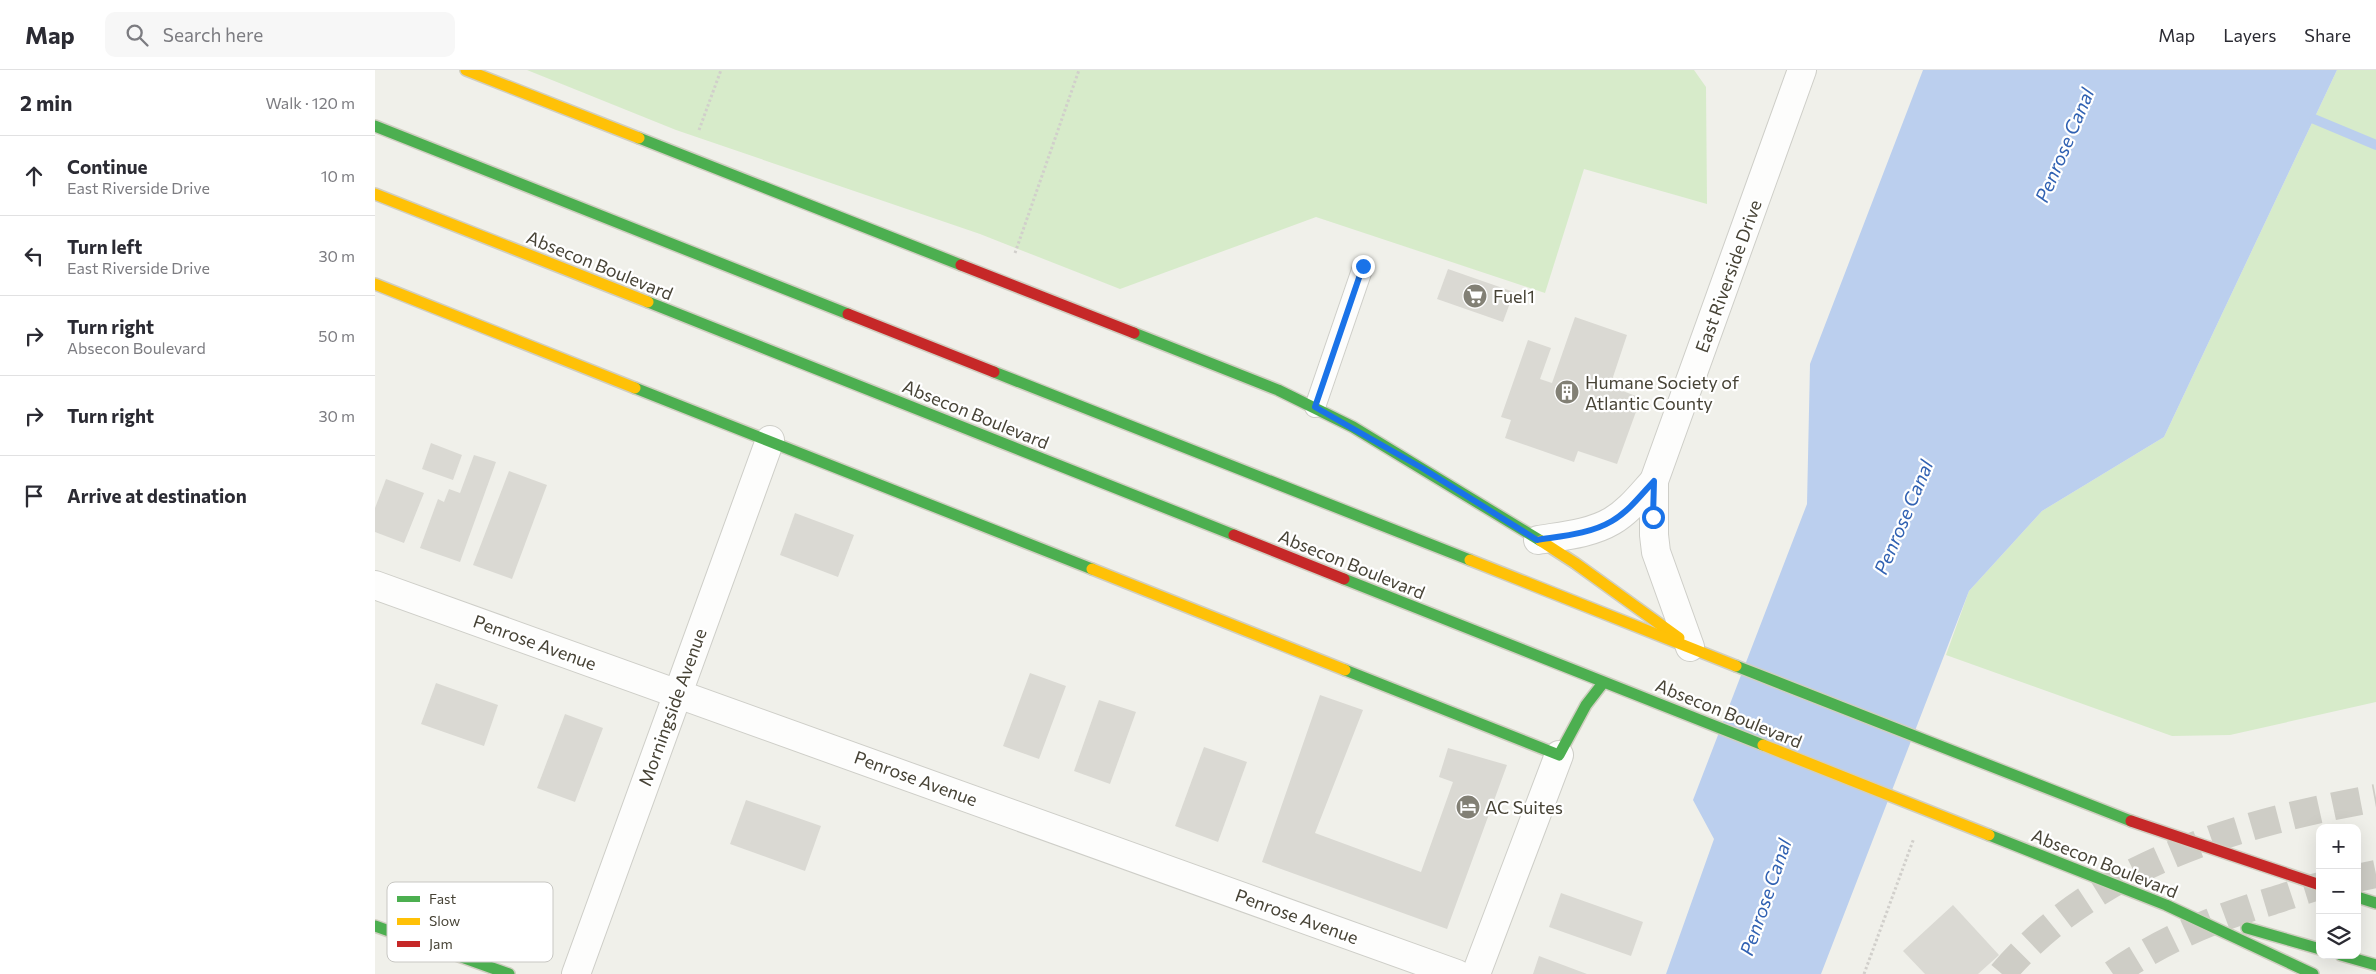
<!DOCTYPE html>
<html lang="en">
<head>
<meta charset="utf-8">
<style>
  :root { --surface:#fff; --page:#f7f7f7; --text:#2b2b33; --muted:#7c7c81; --line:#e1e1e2 }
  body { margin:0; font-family:Commissioner,sans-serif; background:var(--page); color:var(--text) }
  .controls { position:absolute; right:15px; bottom:15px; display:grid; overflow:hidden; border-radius:10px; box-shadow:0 5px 20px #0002 }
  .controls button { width:45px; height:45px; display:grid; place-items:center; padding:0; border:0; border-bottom:1px solid var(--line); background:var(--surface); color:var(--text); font:25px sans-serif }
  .stop { position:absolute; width:15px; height:15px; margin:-11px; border:4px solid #1a73e8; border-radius:50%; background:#fff }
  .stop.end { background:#1a73e8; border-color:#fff; box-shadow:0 1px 5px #0008 }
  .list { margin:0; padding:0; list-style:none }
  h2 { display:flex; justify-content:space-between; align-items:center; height:65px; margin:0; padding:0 20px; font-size:21px }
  h2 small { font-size:16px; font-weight:400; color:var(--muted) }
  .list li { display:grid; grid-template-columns:32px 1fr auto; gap:15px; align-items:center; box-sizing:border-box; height:80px; padding:0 20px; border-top:1px solid var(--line) }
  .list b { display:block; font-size:19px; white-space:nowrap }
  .list p { margin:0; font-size:16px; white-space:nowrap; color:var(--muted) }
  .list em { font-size:16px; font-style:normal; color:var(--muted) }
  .icon { flex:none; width:28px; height:28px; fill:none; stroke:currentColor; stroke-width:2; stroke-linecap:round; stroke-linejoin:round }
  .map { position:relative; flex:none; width:2001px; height:904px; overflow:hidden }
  header { display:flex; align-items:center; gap:30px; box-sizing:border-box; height:70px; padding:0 25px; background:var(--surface); border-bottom:1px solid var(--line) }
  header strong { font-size:24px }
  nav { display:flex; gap:28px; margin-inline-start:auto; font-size:18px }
  .search { width:350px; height:45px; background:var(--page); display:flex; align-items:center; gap:12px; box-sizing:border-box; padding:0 18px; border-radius:10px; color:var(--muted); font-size:19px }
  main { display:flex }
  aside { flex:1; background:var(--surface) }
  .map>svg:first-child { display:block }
  .green { fill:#d7ebca }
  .water { fill:#bbcfee }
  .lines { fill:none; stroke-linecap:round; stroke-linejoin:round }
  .stream { stroke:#bbcfee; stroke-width:10 }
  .building { fill:#dad9d3 }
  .highway-tunnel { stroke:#cecdc6; stroke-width:28; stroke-dasharray:28 14; stroke-linecap:butt }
  .lane-casing { stroke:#cecec8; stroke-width:22 }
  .street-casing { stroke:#cecec8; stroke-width:30 }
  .fast-casing { stroke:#d0cec1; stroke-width:14 }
  .slow-casing { stroke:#d0cec1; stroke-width:14 }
  .jam-casing { stroke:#d0cec1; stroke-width:14 }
  .path { stroke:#d1cfcb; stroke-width:3; stroke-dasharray:2.5 2.5; stroke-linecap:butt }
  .lane { stroke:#fdfdfc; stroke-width:20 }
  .street { stroke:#fdfdfc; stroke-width:28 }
  .fast { stroke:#4caf50; stroke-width:11 }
  .slow { stroke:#ffc107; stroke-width:11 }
  .jam { stroke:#c62828; stroke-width:11 }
  .route { stroke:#1a73e8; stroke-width:6 }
  .labels { text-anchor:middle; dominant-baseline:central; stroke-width:4.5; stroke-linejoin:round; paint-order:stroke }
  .street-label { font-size:18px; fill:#474336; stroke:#fff }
  .poi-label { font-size:18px; fill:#474336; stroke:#fff; text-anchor:start }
  .water-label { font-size:19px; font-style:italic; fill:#3061b2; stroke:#fff }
  .key { fill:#fff; stroke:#c8c7c3; stroke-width:1 }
  .key-label { font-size:14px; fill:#474336 }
</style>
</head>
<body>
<header>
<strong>Map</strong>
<div class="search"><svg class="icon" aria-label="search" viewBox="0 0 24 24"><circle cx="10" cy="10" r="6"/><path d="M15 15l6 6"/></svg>Search here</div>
<nav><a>Map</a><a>Layers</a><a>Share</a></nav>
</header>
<main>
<aside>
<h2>2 min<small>Walk · 120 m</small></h2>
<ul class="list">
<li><svg class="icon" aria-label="ahead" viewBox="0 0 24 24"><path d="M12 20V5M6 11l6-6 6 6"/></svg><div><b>Continue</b><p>East Riverside Drive</p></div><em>10 m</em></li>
<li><svg class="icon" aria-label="left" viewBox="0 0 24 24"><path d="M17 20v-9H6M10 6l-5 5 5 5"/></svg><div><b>Turn left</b><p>East Riverside Drive</p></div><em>30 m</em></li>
<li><svg class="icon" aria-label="right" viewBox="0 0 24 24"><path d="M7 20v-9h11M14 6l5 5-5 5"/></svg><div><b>Turn right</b><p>Absecon Boulevard</p></div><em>50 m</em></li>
<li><svg class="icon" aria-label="right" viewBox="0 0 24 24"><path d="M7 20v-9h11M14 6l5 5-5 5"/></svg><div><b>Turn right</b></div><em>30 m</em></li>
<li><svg class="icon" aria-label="arrive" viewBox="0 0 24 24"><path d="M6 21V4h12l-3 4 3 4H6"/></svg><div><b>Arrive at destination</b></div></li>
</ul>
</aside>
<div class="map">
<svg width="2001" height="904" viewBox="0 0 2001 904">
  <rect width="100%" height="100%" fill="#f0f0ea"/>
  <g class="green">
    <polygon points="152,0 1319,0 1331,17 1332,134 1209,99 1170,223 941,147 745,219 605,164 301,60"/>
    <polygon points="1962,0 2001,0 2001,632 1855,665 1797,666 1571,585 1594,521 1667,441 1789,367"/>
  </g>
  <polygon class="water" points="1548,0 1962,0 1789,367 1667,441 1594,521 1446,904 1291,904 1339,769 1318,730 1432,434 1435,294"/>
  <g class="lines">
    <polyline class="stream" points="1939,49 2001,75"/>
  </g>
  <g class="building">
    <polygon points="1073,199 1139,222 1128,252 1062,229"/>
    <polygon points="1200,247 1252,265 1235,316 1266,328 1242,394 1203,381 1199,392 1130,368 1136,350 1126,347 1153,270 1176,278 1165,309 1177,313"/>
    <polygon points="56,373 87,385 78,410 47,399"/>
    <polygon points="99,385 121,392 85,492 45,478 63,429 69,432 74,419 85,423"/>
    <polygon points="134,401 172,415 137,509 98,495"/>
    <polygon points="11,409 49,423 29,473 0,462 0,438"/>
    <polygon points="420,443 479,465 463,507 405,485"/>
    <polygon points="655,603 691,616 664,689 628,676"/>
    <polygon points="61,613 123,635 109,676 46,654"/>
    <polygon points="945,625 988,640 940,763 1046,802 1078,712 1064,707 1073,678 1132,695 1072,859 887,792"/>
    <polygon points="724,630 761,642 735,714 699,701"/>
    <polygon points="190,644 228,658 200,732 162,718"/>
    <polygon points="829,677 872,692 843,772 800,756"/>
    <polygon points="371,730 446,756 430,801 355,774"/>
    <polygon points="1186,823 1268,852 1256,886 1174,857"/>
    <polygon points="1578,835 1624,885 1603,904 1550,904 1528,881"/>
    <polygon points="1164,886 1212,904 1158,904"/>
  </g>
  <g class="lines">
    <g class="highway-tunnel">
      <polyline points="1982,808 2001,804"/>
      <path d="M1627,904C1721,794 1864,753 2001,728"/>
      <path d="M1738,904C1787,870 1840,848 1897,831C1913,826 1929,820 1945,816"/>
    </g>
    <defs>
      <polyline id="lane" points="940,337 988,197"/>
      <g id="street">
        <path d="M1163,470C1187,466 1215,464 1237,451C1254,441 1266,425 1279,411"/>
        <polyline points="0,515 1082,904"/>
        <polyline points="1315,577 1281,482 1279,465 1279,411 1427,0"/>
        <polyline points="201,904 395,370"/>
        <polyline points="1101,904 1184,685"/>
      </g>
      <g id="fast">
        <polyline points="0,56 473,244"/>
        <polyline points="264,68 586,195"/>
        <polyline points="273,232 859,465"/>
        <polyline points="759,263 903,320 978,357 1166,471"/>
        <polyline points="619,302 1095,490"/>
        <polyline points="260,318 717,499"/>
        <polyline points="969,509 1388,675"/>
        <polyline points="1361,596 1756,751"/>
        <polyline points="970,600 1184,685 1211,635 1228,613"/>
        <polyline points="1614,765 1791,835 1938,904"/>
        <polyline points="1982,827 2001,833"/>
        <polyline points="0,856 134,904"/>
        <polyline points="1872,858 1945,879"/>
        <polyline points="1966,885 2001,895"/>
      </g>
      <g id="slow">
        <polyline points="91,0 264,68"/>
        <polyline points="0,124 273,232"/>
        <polyline points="0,214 260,318"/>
        <polyline points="1166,471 1200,493 1304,568"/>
        <polyline points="1095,490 1361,596"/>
        <polyline points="717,499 970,600"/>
        <polyline points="1388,675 1614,765"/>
      </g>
      <g id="jam">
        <polyline points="586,195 759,263"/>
        <polyline points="473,244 619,302"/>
        <polyline points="859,465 969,509"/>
        <polyline points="1756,751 1945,815"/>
      </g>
    </defs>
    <use href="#lane" class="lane-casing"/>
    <use href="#street" class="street-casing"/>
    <use href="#fast" class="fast-casing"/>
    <use href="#slow" class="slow-casing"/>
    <use href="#jam" class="jam-casing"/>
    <g class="path">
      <polyline points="324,60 346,0"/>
      <polyline points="640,183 704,0"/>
      <polyline points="1489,904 1539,768"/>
    </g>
    <use href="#lane" class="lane"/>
    <use href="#street" class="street"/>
    <use href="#fast" class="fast"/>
    <use href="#slow" class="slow"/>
    <use href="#jam" class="jam"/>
  </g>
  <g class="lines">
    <path class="route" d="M988,196L940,337L1047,398L1162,470C1187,466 1215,464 1237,451C1254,441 1266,425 1279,411L1278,447"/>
  </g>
  <defs>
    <symbol id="supermarket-disc" viewBox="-11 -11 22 22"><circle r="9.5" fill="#828075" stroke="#fff"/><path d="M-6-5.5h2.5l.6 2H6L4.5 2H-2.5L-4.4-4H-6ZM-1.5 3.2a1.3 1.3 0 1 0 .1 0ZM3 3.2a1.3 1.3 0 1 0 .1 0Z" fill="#fff"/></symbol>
    <symbol id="building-disc" viewBox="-11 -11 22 22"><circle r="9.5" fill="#828075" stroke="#fff"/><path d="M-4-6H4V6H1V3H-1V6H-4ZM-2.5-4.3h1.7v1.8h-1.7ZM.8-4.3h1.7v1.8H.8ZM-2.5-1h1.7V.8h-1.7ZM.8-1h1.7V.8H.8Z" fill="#fff"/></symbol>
    <symbol id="hotel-disc" viewBox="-11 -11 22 22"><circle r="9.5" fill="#828075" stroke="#fff"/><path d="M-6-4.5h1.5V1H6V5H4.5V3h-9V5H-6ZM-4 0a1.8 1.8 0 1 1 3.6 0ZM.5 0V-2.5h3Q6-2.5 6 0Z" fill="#fff"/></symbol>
  </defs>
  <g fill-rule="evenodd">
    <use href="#supermarket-disc" x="1086" y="212" width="28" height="28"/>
    <use href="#building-disc" x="1178" y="308" width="28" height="28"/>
    <use href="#hotel-disc" x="1079" y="723" width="28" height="28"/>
  </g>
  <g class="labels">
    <g class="street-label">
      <text transform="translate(225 195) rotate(22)">Absecon Boulevard</text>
      <text transform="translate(1353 206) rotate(-70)">East Riverside Drive</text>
      <text transform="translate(601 344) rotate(22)">Absecon Boulevard</text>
      <text transform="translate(977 494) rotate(22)">Absecon Boulevard</text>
      <text transform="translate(160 572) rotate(20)">Penrose Avenue</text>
      <text transform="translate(297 637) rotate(-70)">Morningside Avenue</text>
      <text transform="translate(1354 643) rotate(22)">Absecon Boulevard</text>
      <text transform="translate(541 708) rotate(20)">Penrose Avenue</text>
      <text transform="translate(1730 793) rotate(22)">Absecon Boulevard</text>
      <text transform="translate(922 846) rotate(20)">Penrose Avenue</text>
    </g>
    <g class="poi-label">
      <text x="1118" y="226">Fuel1</text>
      <text x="1210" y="312">Humane Society of<tspan x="1210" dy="21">Atlantic County</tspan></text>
      <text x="1110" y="737">AC Suites</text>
    </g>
    <g class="water-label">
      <text transform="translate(1689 75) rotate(-67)">Penrose Canal</text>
      <text transform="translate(1528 447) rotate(-67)">Penrose Canal</text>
      <text transform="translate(1390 827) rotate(-71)">Penrose Canal</text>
    </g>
  </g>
  <rect x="12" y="812" width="166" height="80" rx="8" class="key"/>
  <rect x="22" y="826" width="23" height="6" fill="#4caf50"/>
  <rect x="22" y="848" width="23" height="7" fill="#ffc107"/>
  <rect x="22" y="871" width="23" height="6" fill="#c62828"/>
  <g class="key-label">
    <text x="54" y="834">Fast</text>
    <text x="54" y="856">Slow</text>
    <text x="54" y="879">Jam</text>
  </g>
</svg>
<div class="controls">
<button>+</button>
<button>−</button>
<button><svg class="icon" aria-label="layers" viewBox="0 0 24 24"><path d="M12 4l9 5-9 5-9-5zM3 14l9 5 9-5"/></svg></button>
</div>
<div class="stop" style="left:1278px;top:447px"></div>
<div class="stop end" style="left:988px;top:196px"></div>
</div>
</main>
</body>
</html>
